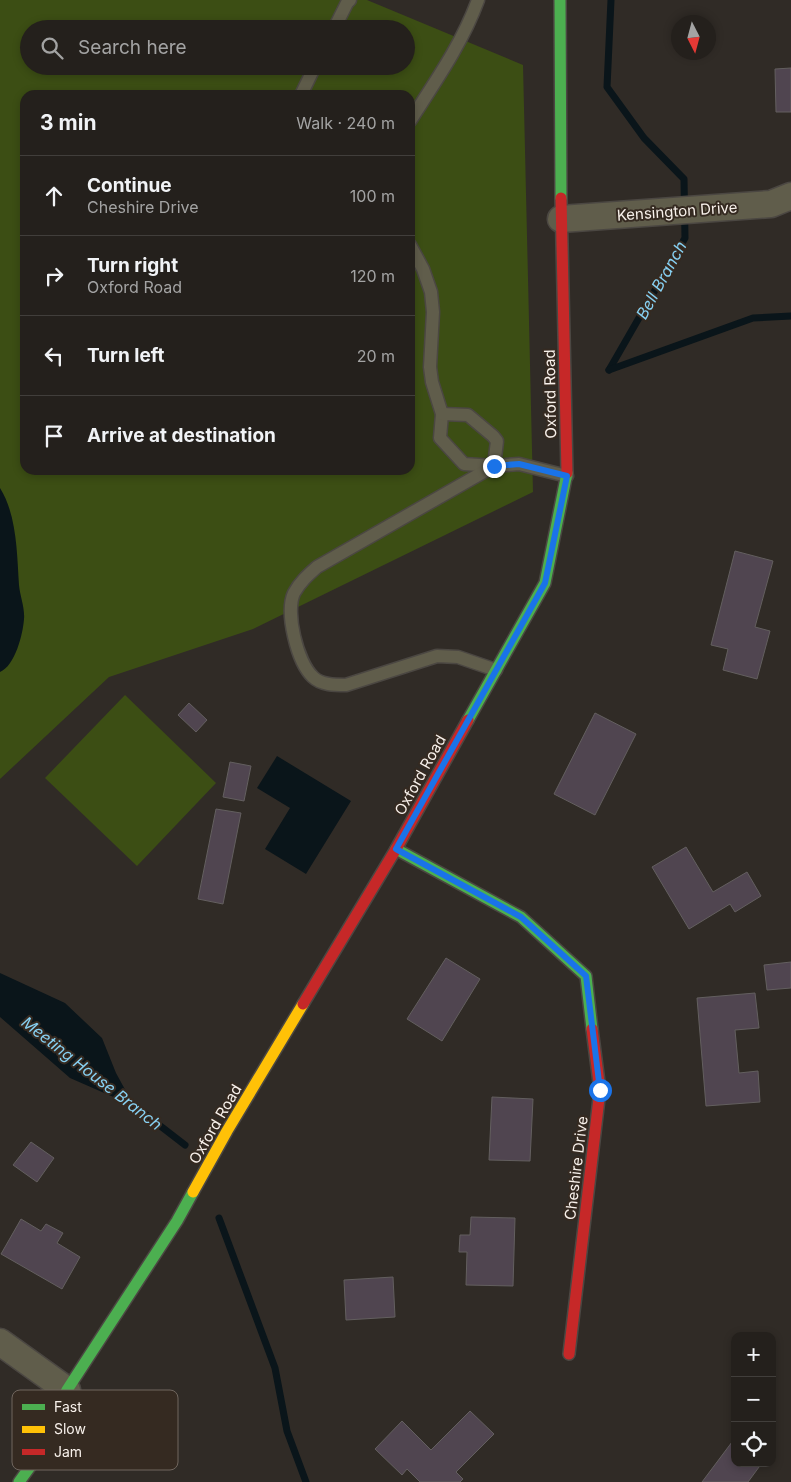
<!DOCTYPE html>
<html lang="en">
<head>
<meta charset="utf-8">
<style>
  :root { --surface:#24201c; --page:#302d29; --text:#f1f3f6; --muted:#a3a3a3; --line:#413e3b }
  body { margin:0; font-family:Inter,sans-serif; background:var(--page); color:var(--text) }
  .controls { position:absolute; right:15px; bottom:15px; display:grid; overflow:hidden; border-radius:10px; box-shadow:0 2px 8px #0003 }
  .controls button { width:45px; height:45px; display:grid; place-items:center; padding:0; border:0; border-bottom:1px solid var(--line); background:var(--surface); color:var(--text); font:25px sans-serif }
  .compass { position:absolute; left:671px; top:15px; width:45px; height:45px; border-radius:50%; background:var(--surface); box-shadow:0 2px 8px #0003; rotate:174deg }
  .stop { position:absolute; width:15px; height:15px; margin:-11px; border:4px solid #1a73e8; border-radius:50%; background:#fff }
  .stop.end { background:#1a73e8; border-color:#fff; box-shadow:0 1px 5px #0008 }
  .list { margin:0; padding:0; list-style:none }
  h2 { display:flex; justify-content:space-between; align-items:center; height:65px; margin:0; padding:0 20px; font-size:21px }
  h2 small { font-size:16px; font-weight:400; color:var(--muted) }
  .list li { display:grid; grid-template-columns:32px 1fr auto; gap:15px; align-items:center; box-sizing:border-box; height:80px; padding:0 20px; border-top:1px solid var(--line) }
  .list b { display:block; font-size:19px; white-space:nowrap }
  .list p { margin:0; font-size:16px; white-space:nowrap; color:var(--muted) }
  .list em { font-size:16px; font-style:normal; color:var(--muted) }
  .icon { flex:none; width:28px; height:28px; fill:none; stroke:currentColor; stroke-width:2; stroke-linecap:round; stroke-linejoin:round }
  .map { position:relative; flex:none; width:791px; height:1482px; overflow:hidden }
  .search { position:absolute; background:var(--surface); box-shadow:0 2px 8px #0003; left:20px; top:20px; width:395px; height:55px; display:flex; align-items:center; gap:12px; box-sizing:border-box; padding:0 18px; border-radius:28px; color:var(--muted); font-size:19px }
  .panel { position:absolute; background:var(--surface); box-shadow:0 2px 8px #0003; left:20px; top:90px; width:395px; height:385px; border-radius:15px }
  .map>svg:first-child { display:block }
  .green { fill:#3c4e14; fill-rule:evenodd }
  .water { fill:#0a151a }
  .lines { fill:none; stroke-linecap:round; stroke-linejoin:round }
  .stream { stroke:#0a151a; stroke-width:7 }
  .building { fill:#504550; stroke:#635f5f }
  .lane-casing { stroke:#4b4742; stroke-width:15 }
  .street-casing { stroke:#4b4742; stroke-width:29 }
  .fast-casing { stroke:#4b4742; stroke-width:14 }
  .slow-casing { stroke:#4b4742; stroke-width:14 }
  .jam-casing { stroke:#4b4742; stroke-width:14 }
  .lane { stroke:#605d4b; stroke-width:12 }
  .street { stroke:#605d4b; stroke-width:26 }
  .fast { stroke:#4caf50; stroke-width:11 }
  .slow { stroke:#ffc107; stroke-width:11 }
  .jam { stroke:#c62828; stroke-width:11 }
  .route { stroke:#1a73e8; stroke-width:6 }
  .labels { text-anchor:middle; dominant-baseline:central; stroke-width:4; stroke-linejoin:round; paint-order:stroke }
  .street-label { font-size:15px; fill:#f8f1eb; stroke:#352a21 }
  .water-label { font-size:16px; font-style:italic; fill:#87d1f3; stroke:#352a21 }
  .key { fill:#352a21; stroke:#70665e; stroke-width:1 }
  .key-label { font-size:14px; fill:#f8f1eb }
</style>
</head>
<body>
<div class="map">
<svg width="791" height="1482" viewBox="0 0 791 1482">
  <rect width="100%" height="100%" fill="#302b26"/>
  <g class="green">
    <path d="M0,0H367L523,65L533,492L253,629L109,677L0,779ZM29,29H406V66H29ZM25,95H410V470H25Z"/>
    <polygon points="125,695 216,783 137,866 45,778"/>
  </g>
  <g class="water">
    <path d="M0,488C17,515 17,554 19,585C20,596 25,608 24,619C23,634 15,666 0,672Z"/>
    <polygon points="277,756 351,801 306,874 265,849 290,808 257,788"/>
    <polygon points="0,973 65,1003 102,1038 116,1073 134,1106 70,1078 0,1017"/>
  </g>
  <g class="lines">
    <g class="stream">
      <polyline points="609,370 685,238 684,179 644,138 607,87 611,0"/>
      <polyline points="609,370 753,318 791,316"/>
      <polyline points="128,1101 185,1145"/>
      <polyline points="219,1218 275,1368 287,1431 306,1482"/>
    </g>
  </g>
  <g class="building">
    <polygon points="791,68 791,112 776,112 775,69"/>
    <polygon points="735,551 773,561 755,627 770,631 757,679 723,670 728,649 711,645"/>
    <polygon points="189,703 207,720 196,732 178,715"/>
    <polygon points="595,713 636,734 595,815 554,794"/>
    <polygon points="230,762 251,766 244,801 223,797"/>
    <polygon points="216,809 241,813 223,904 198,899"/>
    <polygon points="686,847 713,892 747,872 761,896 735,912 730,904 689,929 652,867"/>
    <polygon points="446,958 480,979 442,1041 407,1019"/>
    <polygon points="791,962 791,988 767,990 764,965"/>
    <polygon points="755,993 759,1028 735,1030 739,1073 758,1071 760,1102 706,1106 697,998"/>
    <polygon points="492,1097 533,1099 530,1161 489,1160"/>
    <polygon points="31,1142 54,1158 37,1182 13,1165"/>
    <polygon points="471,1217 515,1218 513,1286 466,1285 467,1252 459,1252 460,1235 470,1235"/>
    <polygon points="21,1219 41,1231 46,1224 63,1233 57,1243 80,1257 62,1289 1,1254"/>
    <polygon points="393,1277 395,1317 346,1320 344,1280"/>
    <polygon points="470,1411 494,1434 456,1472 463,1479 460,1482 420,1482 407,1469 402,1475 375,1449 402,1421 431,1450"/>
    <polygon points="735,1438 735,1463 762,1463 748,1482 702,1482"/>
  </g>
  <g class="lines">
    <defs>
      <g id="lane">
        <polyline points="334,29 347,3 350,0"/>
        <polyline points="301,95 315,66"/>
        <path d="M410,121C435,82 462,44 478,0"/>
        <polyline points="410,245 423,269 431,292 433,312 430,367 432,382 442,414 440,438 464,464 494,466 519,464 567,476"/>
        <polyline points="442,414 468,415 493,436 497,441 494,466"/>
        <path d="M494,466L317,567C308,575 300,582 294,593C285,612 297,662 313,677C321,685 335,685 346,685L437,656L458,657L496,670"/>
      </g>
      <g id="street">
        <polyline points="561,219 771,204 791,196"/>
        <polyline points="0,1342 67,1390"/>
      </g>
      <g id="fast">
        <polyline points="560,0 561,198"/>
        <polyline points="468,720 545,583 567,473"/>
        <polyline points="396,849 521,917 586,976 592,1029"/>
        <polyline points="19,1482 40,1453 67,1390 177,1221 193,1192"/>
      </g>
      <polyline id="slow" points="193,1192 227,1131 303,1004"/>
      <g id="jam">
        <polyline points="561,198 567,473"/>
        <polyline points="303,1004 396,849 468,720"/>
        <polyline points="569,1354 600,1090 592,1029"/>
      </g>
    </defs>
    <use href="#lane" class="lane-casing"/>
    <use href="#street" class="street-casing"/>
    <use href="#fast" class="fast-casing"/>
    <use href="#slow" class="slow-casing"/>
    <use href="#jam" class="jam-casing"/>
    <use href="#lane" class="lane"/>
    <use href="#street" class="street"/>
    <use href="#fast" class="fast"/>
    <use href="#slow" class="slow"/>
    <use href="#jam" class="jam"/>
  </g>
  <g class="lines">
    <polyline class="route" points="494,466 519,464 567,476 545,583 396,849 521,917 586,976 600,1090"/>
  </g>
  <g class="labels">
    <g class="street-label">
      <text transform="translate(677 211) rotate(-4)">Kensington Drive</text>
      <text transform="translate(550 394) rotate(-91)">Oxford Road</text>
      <text transform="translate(420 775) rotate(-61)">Oxford Road</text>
      <text transform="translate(215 1124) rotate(-60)">Oxford Road</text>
      <text transform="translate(576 1168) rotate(-83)">Cheshire Drive</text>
    </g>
    <g class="water-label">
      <text transform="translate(661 280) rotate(-61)">Bell Branch</text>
      <text transform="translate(92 1073) rotate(38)">Meeting House Branch</text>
    </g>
  </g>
  <rect x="12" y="1390" width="166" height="80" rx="8" class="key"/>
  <rect x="22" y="1404" width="23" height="6" fill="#4caf50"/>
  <rect x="22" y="1426" width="23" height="7" fill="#ffc107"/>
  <rect x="22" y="1449" width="23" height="6" fill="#c62828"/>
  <g class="key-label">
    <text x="54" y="1412">Fast</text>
    <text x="54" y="1434">Slow</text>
    <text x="54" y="1457">Jam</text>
  </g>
</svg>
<div class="controls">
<button>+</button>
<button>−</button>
<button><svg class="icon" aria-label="locate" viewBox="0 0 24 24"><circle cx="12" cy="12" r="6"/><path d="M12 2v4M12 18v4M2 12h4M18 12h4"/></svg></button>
</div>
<svg class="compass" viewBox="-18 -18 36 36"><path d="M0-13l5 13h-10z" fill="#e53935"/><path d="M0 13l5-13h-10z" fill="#a3a3a3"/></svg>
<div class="stop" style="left:600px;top:1090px"></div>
<div class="stop end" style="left:494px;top:466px"></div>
<div class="search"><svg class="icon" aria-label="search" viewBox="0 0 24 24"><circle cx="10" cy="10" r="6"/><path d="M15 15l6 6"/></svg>Search here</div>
<section class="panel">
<h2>3 min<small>Walk · 240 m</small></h2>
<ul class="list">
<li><svg class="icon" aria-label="ahead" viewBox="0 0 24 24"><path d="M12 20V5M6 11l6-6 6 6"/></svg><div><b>Continue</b><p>Cheshire Drive</p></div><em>100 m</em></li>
<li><svg class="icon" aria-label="right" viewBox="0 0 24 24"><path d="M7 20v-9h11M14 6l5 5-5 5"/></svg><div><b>Turn right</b><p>Oxford Road</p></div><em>120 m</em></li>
<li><svg class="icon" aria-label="left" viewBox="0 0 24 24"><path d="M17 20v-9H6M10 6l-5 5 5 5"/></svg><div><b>Turn left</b></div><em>20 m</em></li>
<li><svg class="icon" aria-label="arrive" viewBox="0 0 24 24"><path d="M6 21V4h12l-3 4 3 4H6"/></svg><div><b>Arrive at destination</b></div></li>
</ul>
</section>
</div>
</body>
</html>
